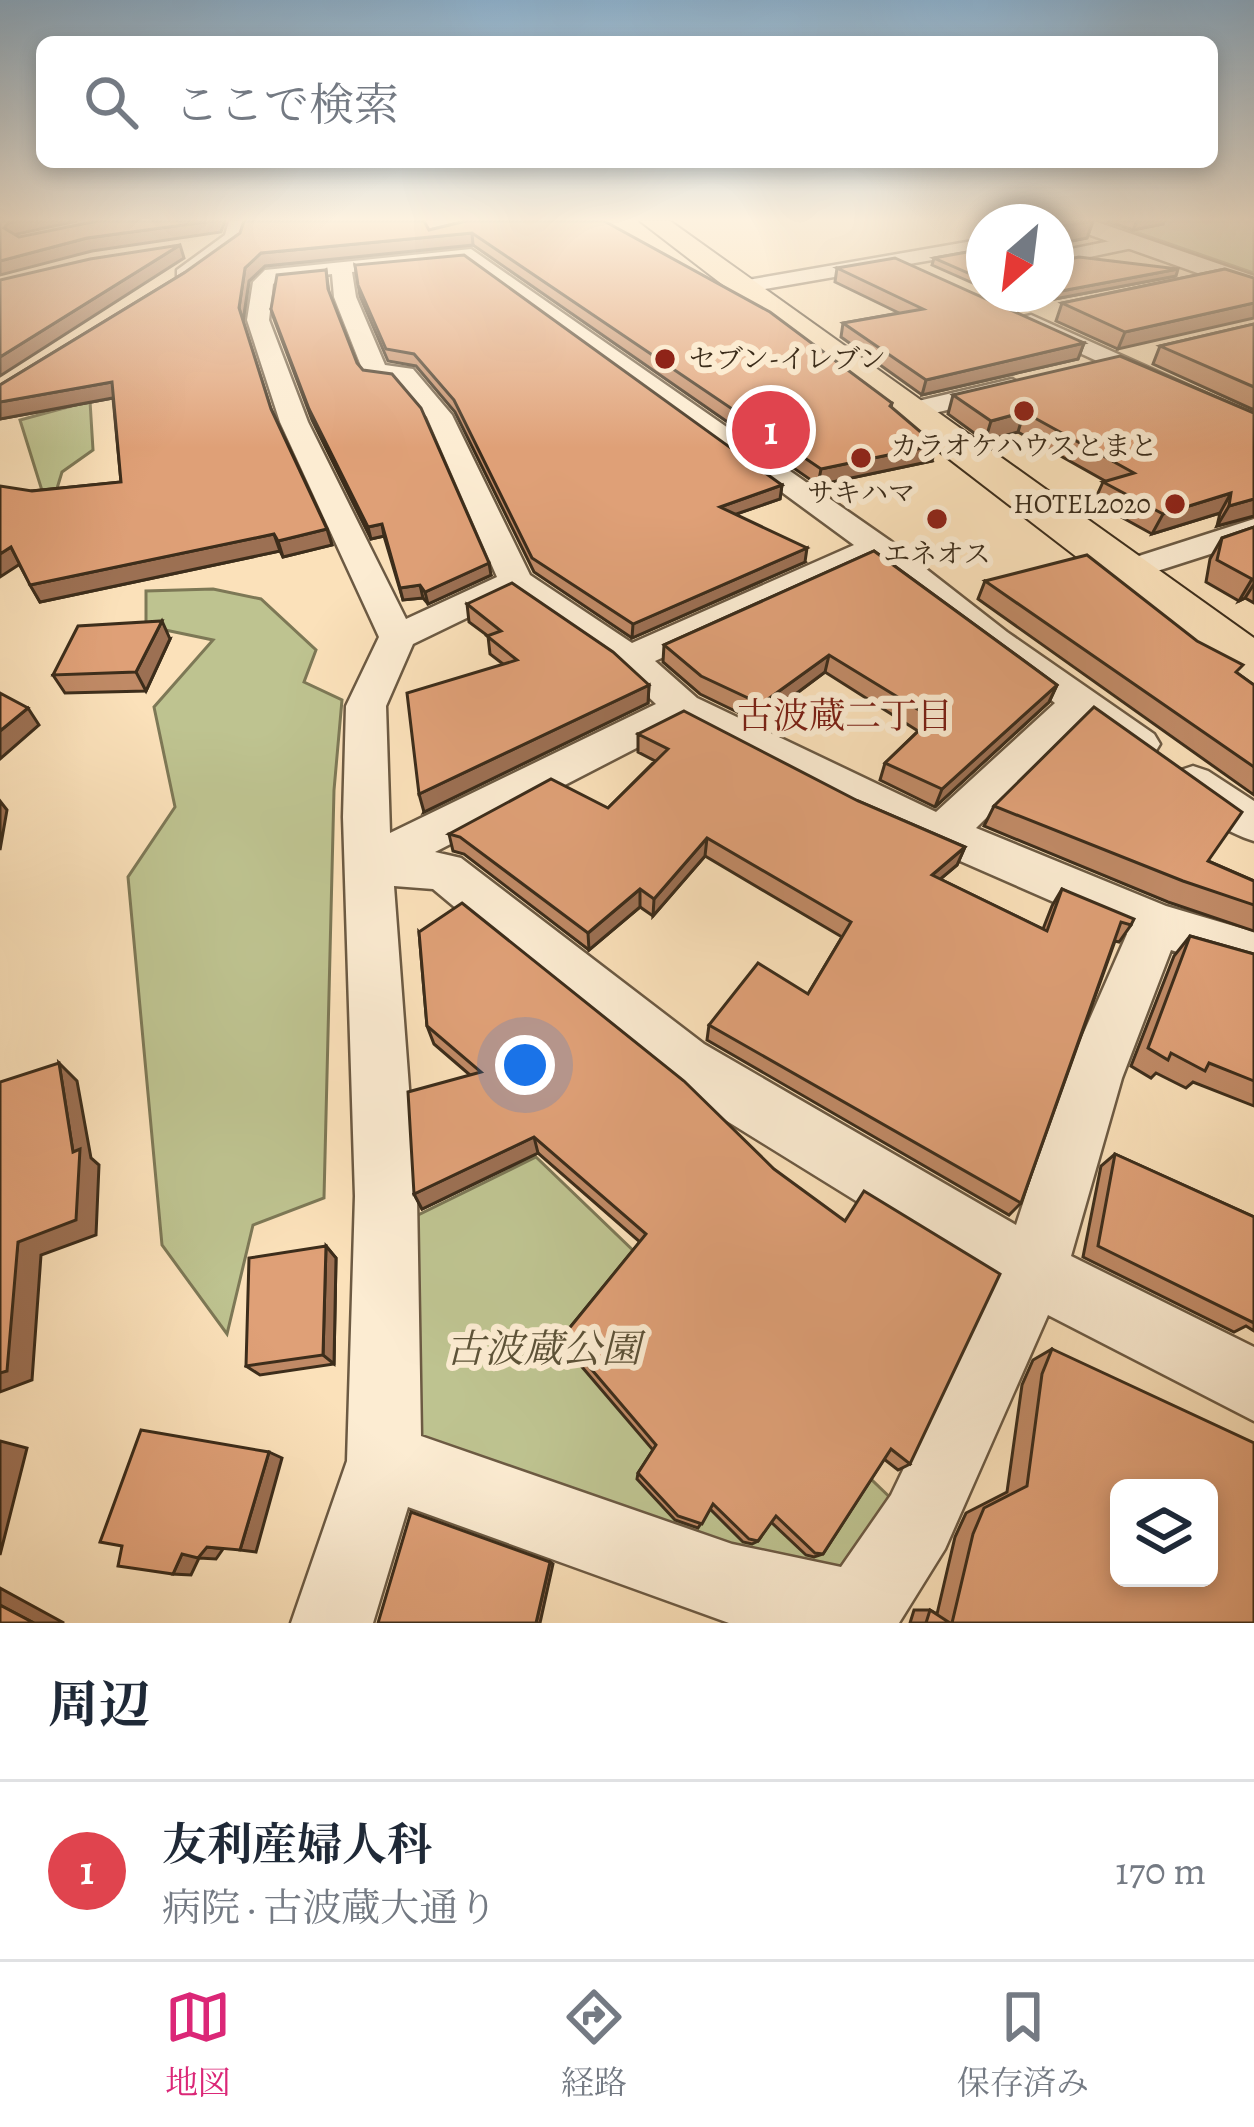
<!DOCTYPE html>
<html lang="ja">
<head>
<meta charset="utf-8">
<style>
  :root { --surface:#fff; --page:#f6f6f7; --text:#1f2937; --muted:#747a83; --line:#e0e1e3; --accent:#db2777 }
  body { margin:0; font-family:Alegreya,"Noto Serif JP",serif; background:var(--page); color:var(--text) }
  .controls { position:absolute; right:36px; bottom:36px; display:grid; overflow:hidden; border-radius:18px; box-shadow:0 6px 18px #0003 }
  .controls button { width:108px; height:108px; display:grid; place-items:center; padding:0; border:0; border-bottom:3px solid var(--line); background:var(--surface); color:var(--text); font:60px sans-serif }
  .compass { position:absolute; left:966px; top:204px; width:108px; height:108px; border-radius:50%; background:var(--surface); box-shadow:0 6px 18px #0003; rotate:208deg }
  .you { position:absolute; left:525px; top:1065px; width:42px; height:42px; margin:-30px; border:9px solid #fff; border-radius:50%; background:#1a73e8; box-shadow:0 0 0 18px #1a73e833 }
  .badge { display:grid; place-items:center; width:78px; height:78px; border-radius:50%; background:var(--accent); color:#fff; font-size:39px; font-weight:700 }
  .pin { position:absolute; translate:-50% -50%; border:6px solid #fff; box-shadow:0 3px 12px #0006 }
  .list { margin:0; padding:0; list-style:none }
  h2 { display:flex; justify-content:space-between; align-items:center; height:156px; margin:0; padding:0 48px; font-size:51px }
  h2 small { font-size:39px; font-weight:400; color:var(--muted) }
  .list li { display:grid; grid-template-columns:78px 1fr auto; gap:36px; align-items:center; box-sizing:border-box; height:180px; padding:0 48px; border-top:3px solid var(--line) }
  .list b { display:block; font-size:45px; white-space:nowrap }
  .list p { margin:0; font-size:39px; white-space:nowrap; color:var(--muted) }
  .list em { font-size:39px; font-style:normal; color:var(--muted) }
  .icon { flex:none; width:66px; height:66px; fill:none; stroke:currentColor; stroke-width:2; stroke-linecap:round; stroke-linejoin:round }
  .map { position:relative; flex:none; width:1254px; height:1623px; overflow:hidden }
  .search { position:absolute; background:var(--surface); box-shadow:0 6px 18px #0003; left:36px; right:36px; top:36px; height:132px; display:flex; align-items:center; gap:30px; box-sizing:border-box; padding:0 42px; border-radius:18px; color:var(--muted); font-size:45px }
  .sheet { height:336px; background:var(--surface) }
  nav { display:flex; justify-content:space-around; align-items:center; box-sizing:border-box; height:168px; border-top:3px solid var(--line); background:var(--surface); font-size:33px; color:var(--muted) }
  nav a { display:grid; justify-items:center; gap:6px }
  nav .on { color:var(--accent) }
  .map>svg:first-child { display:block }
  .green { fill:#bec390; stroke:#7d7856; stroke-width:3 }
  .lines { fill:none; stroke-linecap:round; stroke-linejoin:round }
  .minor-casing { stroke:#6c5a43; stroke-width:5 }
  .tertiary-casing { stroke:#6c5a43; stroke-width:5 }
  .trunk-casing { stroke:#3c2d1b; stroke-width:4 }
  .minor { fill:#fcecd2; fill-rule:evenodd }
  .tertiary { fill:#fcecd2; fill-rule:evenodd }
  .trunk { fill:#fbe1ba; fill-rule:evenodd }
  .wall { fill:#c08a66; stroke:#3c2d1b; stroke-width:3 }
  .shaded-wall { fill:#9c7053; stroke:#3c2d1b; stroke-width:3 }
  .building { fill:#dfa077; stroke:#3c2d1b; stroke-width:3; fill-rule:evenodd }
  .poi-dot { fill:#8f2418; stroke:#fcecd2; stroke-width:4.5 }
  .labels { text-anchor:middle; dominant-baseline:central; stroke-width:12; stroke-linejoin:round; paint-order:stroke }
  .far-poi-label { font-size:27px; fill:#3c2d1b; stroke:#fcecd2 }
  .neighbourhood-label { font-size:36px; fill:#7a1f14; stroke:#fcecd2 }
  .near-park-label { font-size:39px; font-style:italic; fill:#5c5238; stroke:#fcecd2 }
</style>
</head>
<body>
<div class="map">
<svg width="1254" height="1623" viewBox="0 0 1254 1623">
  <rect width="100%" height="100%" fill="#fbe1ba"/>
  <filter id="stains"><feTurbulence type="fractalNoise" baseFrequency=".00167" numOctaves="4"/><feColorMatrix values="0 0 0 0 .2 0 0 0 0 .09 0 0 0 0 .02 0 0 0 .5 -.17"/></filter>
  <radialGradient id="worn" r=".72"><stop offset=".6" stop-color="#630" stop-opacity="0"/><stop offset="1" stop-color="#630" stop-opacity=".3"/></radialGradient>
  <g class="green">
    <polygon points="1103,221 1254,221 1254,273"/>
    <polygon points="90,401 93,450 62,472 55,495 44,497 20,420"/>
    <polygon points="213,589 261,599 316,650 304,682 342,700 334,790 324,1198 253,1225 227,1334 162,1245 128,877 175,807 154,707 213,640 146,626 146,591"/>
    <polygon points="536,1157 901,1508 849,1590 415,1441 406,1221"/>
  </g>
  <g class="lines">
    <defs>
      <g id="minor">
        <path d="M229,221H247C241,246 203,281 177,278V270L225,235Z"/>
        <polygon points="1135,236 1144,242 1142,246 1056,264 1056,252"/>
        <polygon points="984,239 984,251 742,293 732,287 742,281"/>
        <path d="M471,249L889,540L1007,632L1154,734L1160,744L1154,754C1124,763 1105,740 1082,723L976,828L1166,906L1254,932V976L1171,950L1122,1078L1071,1256L1254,1347V1421L1048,1315L945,1549L899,1623H729L408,1507L373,1623H291L347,1461L355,1196L343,817L346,706L379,637L280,422L247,320L253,282L265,270ZM467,261L854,545L632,643L530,575L452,415L413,369L385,365L356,297L352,272ZM332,274L334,297L363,371L366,376L396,381L427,417L497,577L406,619L308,422L269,320L273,284L278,280ZM874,561L1055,703L936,812L697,698L655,661ZM514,595L616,666L656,704L390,833L386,706L413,644ZM683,724L855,815L1127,934L1064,1078L1016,1225L704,1044L461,858L435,852ZM394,886L433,889L664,1082L992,1285L891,1495L841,1567L732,1544L421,1436L417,1196Z"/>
        <polygon points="1031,315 1254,415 1254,433 1023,327 1023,317"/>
        <polygon points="1012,379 1025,387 1021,392 910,419 897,411 901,405"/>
        <polygon points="1254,519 1254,540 1126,581 1114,578 1109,571 1114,564"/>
        <path d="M1193,766L1208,771L1254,801V841C1227,833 1185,807 1171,782L1178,771Z"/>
      </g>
      <polygon id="tertiary" points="1062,221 1094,221 1254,276 1254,293 1065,226"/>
      <polygon id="trunk" points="640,221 670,221 1254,638 1254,683 1234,678"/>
    </defs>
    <use href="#minor" class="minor-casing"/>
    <use href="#tertiary" class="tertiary-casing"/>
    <use href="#trunk" class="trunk-casing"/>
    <use href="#minor" class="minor"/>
    <use href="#tertiary" class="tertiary"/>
    <use href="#trunk" class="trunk"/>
  </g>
  <g class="wall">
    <polygon points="466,221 892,403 891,408 932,461 818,485 473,245 265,266 249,281 243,321 271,409 327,529 332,545 283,557 280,551 40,602 19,564 32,491 121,482 113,398 0,419 0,385 184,273 429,230"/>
    <polygon points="1052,221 1093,221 1087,238 1056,244 1056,222"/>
    <polygon points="1107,221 1164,221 1163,224 1133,230"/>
    <polygon points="984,249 984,288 932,265 934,258"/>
    <polygon points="1059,261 1176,276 1023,305 997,294 1056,294"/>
    <polygon points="355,265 782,485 780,499 736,514 805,562 632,638 534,572 455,412 416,366 388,361 360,296"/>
    <polygon points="837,268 1084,343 1078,359 922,395 841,337 843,323 899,313 835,282"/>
    <polygon points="1225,269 1118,349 1056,321 1062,303"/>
    <polygon points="326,270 329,293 357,363 491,575 428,604 423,598 403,600 384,536 371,539 312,420 274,319 271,309"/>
    <polygon points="1254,324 1254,410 1153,364 1160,346"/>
    <polygon points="953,395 1254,413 1254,516 1217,526 1220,513 1152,534 1094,502 1103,482 1105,481 1018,432 985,441 948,414"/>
    <polygon points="1254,527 1254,603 1245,598 1239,601 1206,582 1210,559 1222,538"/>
    <polygon points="874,551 1057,685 1049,702 935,807 880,780 885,763 918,731 825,672 758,722 700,694 663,662 664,645"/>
    <polygon points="985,581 1237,673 1254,685 1254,795 978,599"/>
    <polygon points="467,604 649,685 648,703 424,812 503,664 490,654 488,636 469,622"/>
    <polygon points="170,639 146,691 65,693 53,675"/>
    <polygon points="638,734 858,801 965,847 957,865 940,879 1043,929 1052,906 1062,889 1131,925 1119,942 1115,941 1021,1203 1009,1215 707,1040 709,1025 808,994 842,937 705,856 653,916 640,907 589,950 464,854 453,851 449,834 608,808 655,761 638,752"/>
    <polygon points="994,806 1208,861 1254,881 1254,931 1168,902 984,826"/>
    <polygon points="419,932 910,1464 898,1470 884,1459 823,1554 814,1557 806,1555 771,1522 758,1541 752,1544 743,1542 710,1509 698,1528 675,1520 637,1479 638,1473 653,1450 565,1347 563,1336 640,1242 538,1153 422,1209 414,1194 470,1075 434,1044 427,1026"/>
    <polygon points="1190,936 1254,954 1254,1106 1193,1082 1186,1088 1156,1073 1151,1078 1131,1066 1174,956"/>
    <polygon points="1115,1154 1254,1217 1254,1331 1246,1326 1234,1332 1083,1257 1101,1166"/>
    <polygon points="326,1246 336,1258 334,1364 260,1375 246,1366"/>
    <polygon points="1052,1349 1254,1623 910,1623 914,1610 930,1610 937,1614 955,1537 966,1513 1007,1492 1022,1385 1033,1360"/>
  </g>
  <g class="shaded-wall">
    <polygon points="17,221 77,221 13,235 4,228 8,223"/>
    <polygon points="213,221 225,221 221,232 92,251 0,275 0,261 87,238"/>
    <polygon points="1093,221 1087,238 1056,244 1062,226"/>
    <polygon points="1137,221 1164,221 1163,224 1133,230"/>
    <polygon points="472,233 473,245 265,266 249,281 243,321 239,308 245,268 261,253"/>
    <polygon points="180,245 184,258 0,376 0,357"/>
    <polygon points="1178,269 1176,276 1023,305 1025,298 1056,294 1056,292"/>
    <polygon points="1254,303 1254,318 1118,349 1125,332"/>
    <polygon points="1084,343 1078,359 922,395 926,380"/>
    <polygon points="112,382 118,397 0,419 0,402"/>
    <polygon points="1024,412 1018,432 985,441 991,421"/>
    <polygon points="936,445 932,461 818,485 821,469"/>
    <polygon points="782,485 780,499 719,520 720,507"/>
    <polygon points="1231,493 1220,513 1152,534 1163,514"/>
    <polygon points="1254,499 1254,516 1217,526 1229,506"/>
    <polygon points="382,524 384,536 371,539 368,527"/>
    <polygon points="327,529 332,545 283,557 278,541"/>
    <polygon points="274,534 280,551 40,602 30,585"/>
    <polygon points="11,547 20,564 0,577 0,554"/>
    <polygon points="807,548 805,562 632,638 633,624"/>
    <polygon points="489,563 491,575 428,604 425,592"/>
    <polygon points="1252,579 1254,579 1254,584 1245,598 1239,601"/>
    <polygon points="420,585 423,598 403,600 400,588"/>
    <polygon points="162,621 170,639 146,691 136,672"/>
    <polygon points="829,655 825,672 758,722 761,704"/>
    <polygon points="649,685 648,703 424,812 419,794"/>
    <polygon points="1057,685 1049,702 935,807 942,789"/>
    <polygon points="28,708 39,725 0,759 0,731"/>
    <polygon points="0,801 7,810 0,850"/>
    <polygon points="707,838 705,856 653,916 654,899"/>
    <polygon points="965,847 957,865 925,892 932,875"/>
    <polygon points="640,889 640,907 589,950 588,933"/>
    <polygon points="59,1063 77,1081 91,1158 99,1165 96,1235 41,1255 32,1380 0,1392 0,1373 18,1242 73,1152"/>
    <polygon points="534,1137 538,1153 422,1209 414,1194"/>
    <polygon points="326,1246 336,1258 334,1364 323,1355"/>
    <polygon points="0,1441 27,1448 0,1555"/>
    <polygon points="269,1452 282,1458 256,1552 240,1550"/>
    <polygon points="207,1547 223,1549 216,1559 199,1558 191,1575 173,1574 182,1554"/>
    <polygon points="550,1562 553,1564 540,1623 536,1623"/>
    <polygon points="0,1588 64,1623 34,1623 0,1605"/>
  </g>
  <g class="building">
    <polygon points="0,221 17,221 8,223 4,228 19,237 97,221 213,221 87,238 0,261"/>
    <polygon points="244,221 424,221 429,230 466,221 604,221 770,312 892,403 890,406 936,445 821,469 472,233 261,253 245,268 239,308 271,409 327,529 278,541 274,534 30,585 11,547 0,554 0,486 32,491 121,482 112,382 0,402 0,385 184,273 240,233"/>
    <polygon points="1061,221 1092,221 1062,226"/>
    <polygon points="180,245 0,357 0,280 90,259"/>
    <polygon points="984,249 984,280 934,258"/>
    <polygon points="464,255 782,485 720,507 807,548 633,624 532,558 454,400 414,354 386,349 358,285 355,265"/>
    <polygon points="1056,257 1059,261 1079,257 1178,269 1056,292"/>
    <polygon points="895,258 1084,343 926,380 843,323 923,309 837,268"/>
    <polygon points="1225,269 1254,278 1254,303 1125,332 1062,303"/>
    <polygon points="326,270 328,289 357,363 363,370 392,374 421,408 489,563 425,592 420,585 400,588 382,524 368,527 309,409 271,309 277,275"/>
    <polygon points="1016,294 1046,294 1025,298"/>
    <polygon points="1254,324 1254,387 1160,346"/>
    <polygon points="1120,356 1254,413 1254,499 1229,506 1231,493 1163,514 1103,482 1134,473 1024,412 991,421 953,395"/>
    <polygon points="1254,527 1254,579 1252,579 1217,560 1222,538"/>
    <polygon points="874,551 1057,685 942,789 885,763 932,718 829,655 761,704 701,676 664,645"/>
    <polygon points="1087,555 1197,641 1243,665 1236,672 1254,685 1254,767 985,581"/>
    <polygon points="512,583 613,652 649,685 419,794 407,693 517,660 487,636 501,631 467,604"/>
    <polygon points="162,621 136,672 53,675 78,626"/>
    <polygon points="0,693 28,708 0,731"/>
    <polygon points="1094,707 1242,812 1208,861 1254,881 1254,905 1183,881 994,806"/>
    <polygon points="684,711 858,801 965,847 932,875 1047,931 1062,889 1134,919 1131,925 1121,922 1021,1203 709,1025 758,963 808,994 851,922 707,838 654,899 640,889 588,933 460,837 449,834 551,779 608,808 668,749 638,734"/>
    <polygon points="462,903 684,1081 774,1169 845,1221 864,1191 1000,1274 910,1464 891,1449 823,1554 815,1553 776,1516 758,1541 749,1539 713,1504 702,1524 678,1516 638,1473 656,1445 563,1336 646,1234 534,1137 414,1194 408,1092 481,1072 427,1026 419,932"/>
    <polygon points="1190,936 1254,954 1254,1081 1209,1063 1205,1071 1171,1053 1168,1060 1148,1048"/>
    <polygon points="59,1063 73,1152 80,1149 76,1220 18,1242 7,1371 0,1373 0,1082"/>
    <polygon points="1115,1154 1254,1217 1254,1323 1098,1246"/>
    <polygon points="326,1246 323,1355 246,1366 249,1258"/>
    <path d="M1052,1349L1254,1443V1623H952L973,1534L984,1508L1027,1486L1042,1374ZM1119,1488H1209V1578H1119Z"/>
    <polygon points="141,1430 269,1452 240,1550 207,1547 198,1558 182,1554 173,1574 118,1566 122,1546 100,1542"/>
    <polygon points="411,1512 550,1562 536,1623 378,1623"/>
    <polygon points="0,1605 34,1623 0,1623"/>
    <polygon points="930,1610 950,1623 926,1623"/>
  </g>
  <linearGradient id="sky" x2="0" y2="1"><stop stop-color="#8db6d6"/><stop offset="0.49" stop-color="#fdf2e0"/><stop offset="1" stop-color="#fdf2e0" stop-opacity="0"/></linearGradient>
  <rect width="1254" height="448" fill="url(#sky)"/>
  <g class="poi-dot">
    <circle cx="665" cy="359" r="12"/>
    <circle cx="1024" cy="411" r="12"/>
    <circle cx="861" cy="458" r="12"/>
    <circle cx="1175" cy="504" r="12"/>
    <circle cx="937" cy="519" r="12"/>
  </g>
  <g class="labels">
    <g class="far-poi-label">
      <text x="689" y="359" text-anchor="start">セブン-イレブン</text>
      <text x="1024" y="446">カラオケハウスとまと</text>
      <text x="861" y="493">サキハマ</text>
      <text x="1151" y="504" text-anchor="end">HOTEL2020</text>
      <text x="937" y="554">エネオス</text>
    </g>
    <g class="neighbourhood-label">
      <text x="845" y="715">古波蔵二丁目</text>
    </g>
    <g class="near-park-label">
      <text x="543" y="1348">古波蔵公園</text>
    </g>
  </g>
  <rect width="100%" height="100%" filter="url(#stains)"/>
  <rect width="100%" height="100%" fill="url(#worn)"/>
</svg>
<div class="controls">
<button><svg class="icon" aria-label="layers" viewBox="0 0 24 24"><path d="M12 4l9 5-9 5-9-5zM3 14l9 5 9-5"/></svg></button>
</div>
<svg class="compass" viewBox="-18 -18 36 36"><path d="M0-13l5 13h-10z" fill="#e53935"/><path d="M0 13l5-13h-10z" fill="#747a83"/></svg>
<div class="you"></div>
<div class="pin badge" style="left:771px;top:430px;background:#e0444e">1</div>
<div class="search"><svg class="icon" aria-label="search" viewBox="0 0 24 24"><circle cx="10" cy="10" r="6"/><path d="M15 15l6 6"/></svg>ここで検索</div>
</div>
<section class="sheet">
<h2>周辺<small></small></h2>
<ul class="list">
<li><span class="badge" style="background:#e0444e">1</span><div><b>友利産婦人科</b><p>病院 · 古波蔵大通り</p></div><em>170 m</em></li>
</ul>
</section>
<nav>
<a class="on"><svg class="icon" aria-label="map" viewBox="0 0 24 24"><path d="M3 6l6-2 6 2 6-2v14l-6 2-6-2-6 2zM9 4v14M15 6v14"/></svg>地図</a>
<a><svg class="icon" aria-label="directions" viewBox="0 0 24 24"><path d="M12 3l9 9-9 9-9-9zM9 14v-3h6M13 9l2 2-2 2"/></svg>経路</a>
<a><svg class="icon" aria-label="saved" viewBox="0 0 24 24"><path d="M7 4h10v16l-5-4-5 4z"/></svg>保存済み</a>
</nav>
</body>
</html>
